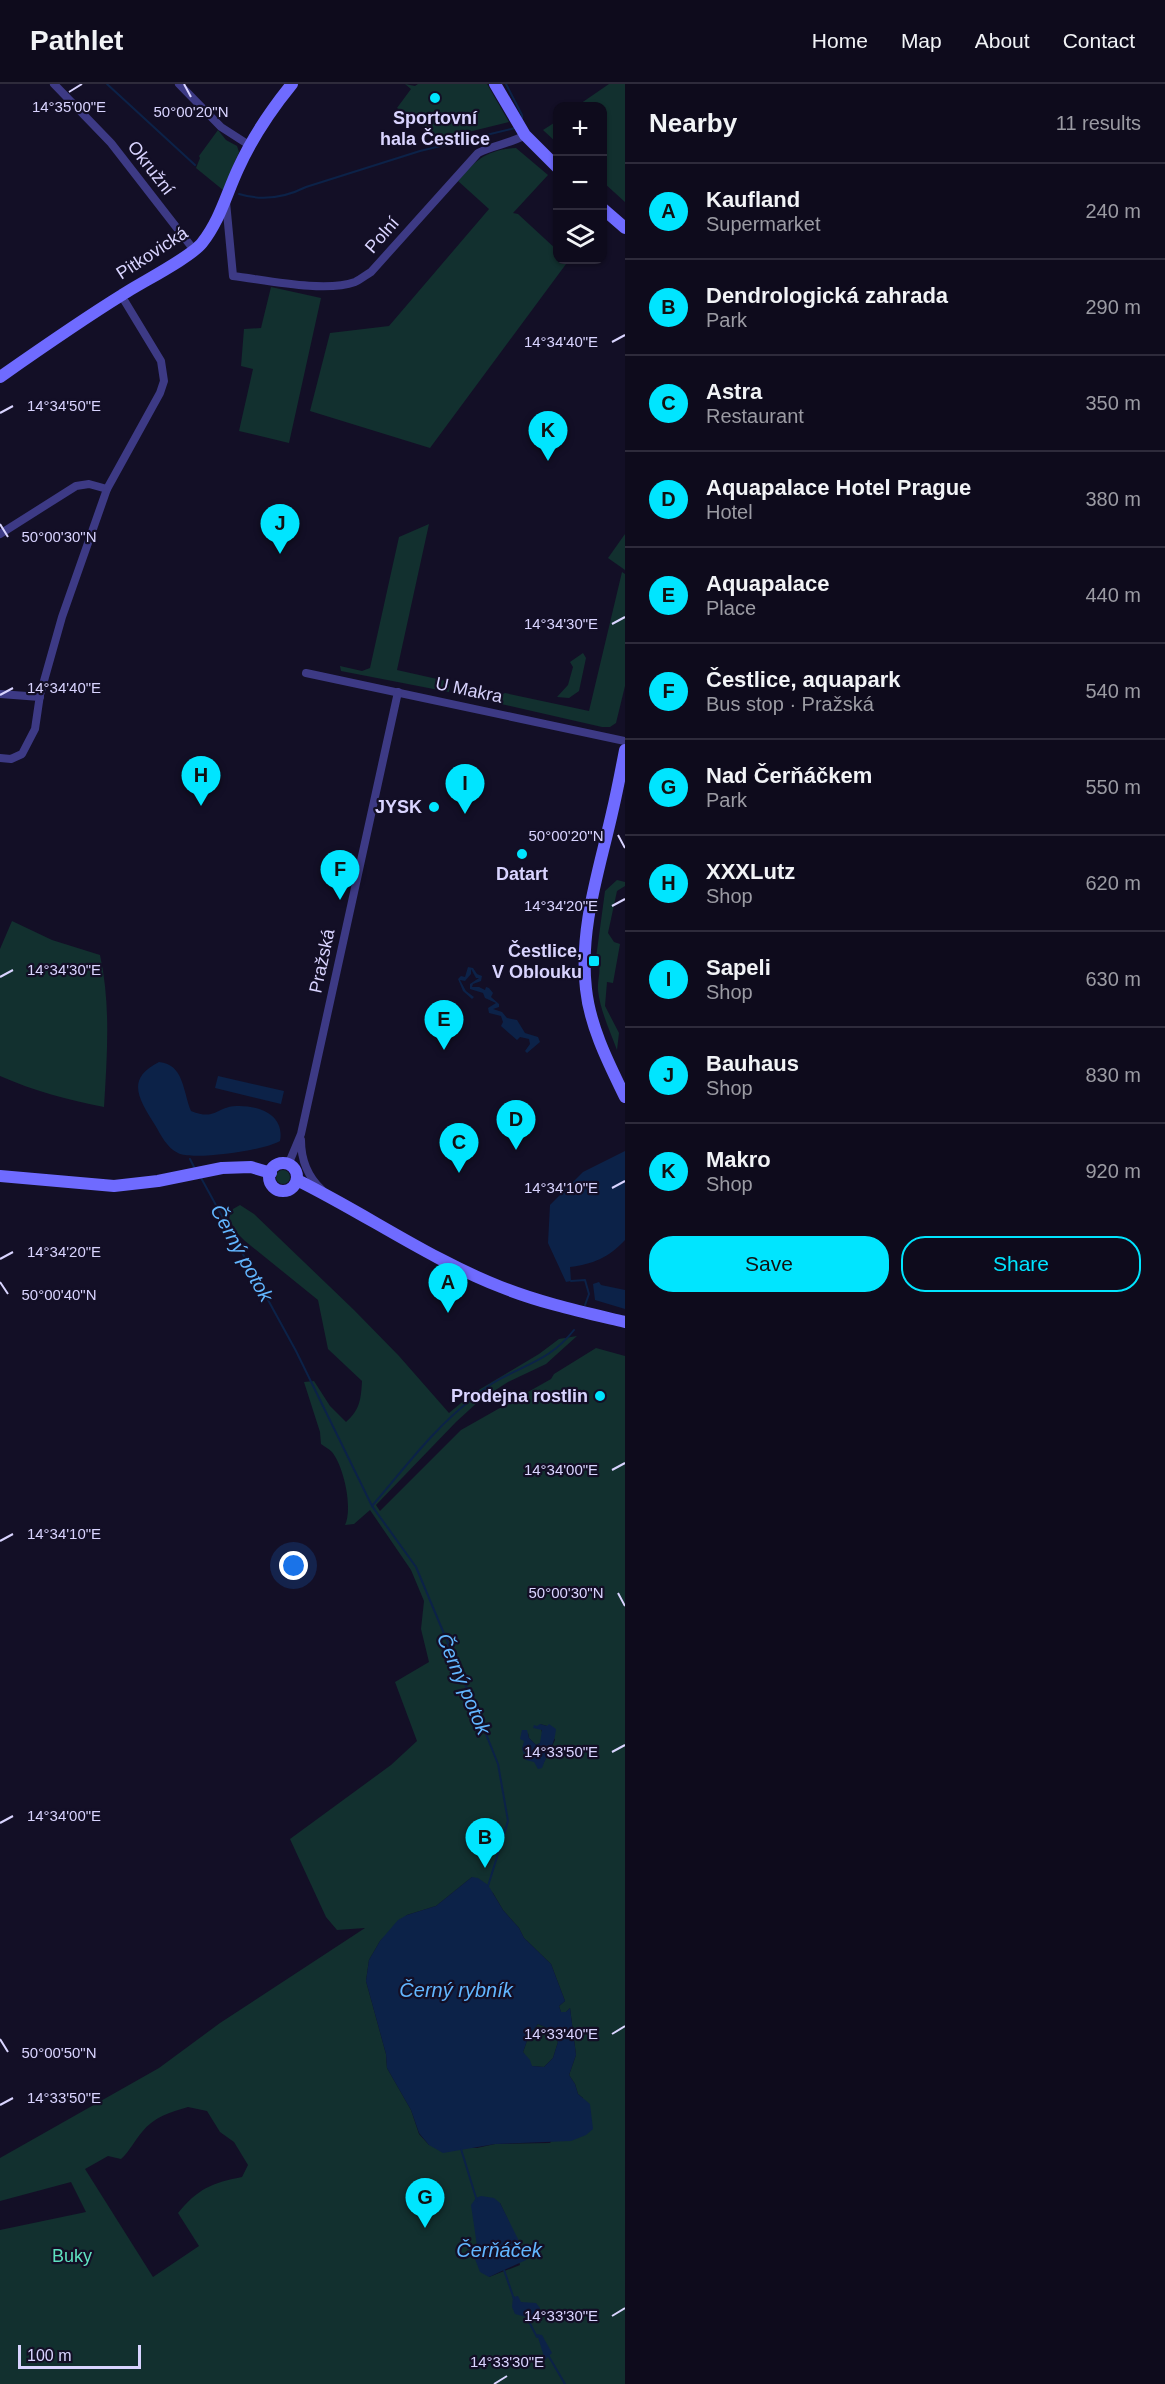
<!DOCTYPE html>
<html lang="en">
<head>
<meta charset="utf-8">
<style>
  :root { --surface:#0e0b1c; --page:#1c1929; --text:#f1f3f6; --muted:#9b9ba3; --line:#2e2b3b; --accent:#00e5ff }
  body { margin:0; font-family:Helvetica,sans-serif; background:var(--page); color:var(--text) }
  .controls { position:absolute; right:18px; top:18px; display:grid; overflow:hidden; border-radius:12px; box-shadow:0 2px 4px #0004 }
  .controls button { width:54px; height:54px; display:grid; place-items:center; padding:0; border:0; border-bottom:2px solid var(--line); background:var(--surface); color:var(--text); font:30px sans-serif }
  .scale { position:absolute; left:18px; bottom:15px; width:123px; box-sizing:border-box; padding-left:6px; border:3px solid #d9d4ff; border-top:0; font-size:16px; line-height:21px; white-space:nowrap; color:#d9d4ff; -webkit-text-stroke:4px #130f26; paint-order:stroke }
  .you { position:absolute; left:294px; top:1482px; width:21px; height:21px; margin:-15px; border:4px solid #fff; border-radius:50%; background:#1a73e8; box-shadow:0 0 0 9px #1a73e833 }
  .badge { display:grid; place-items:center; width:39px; height:39px; border-radius:50%; background:var(--accent); color:#111; font-size:20px; font-weight:700 }
  .pin { position:absolute; translate:-50% -50px; filter:drop-shadow(0 2px 3px #0008) }
  .pin::after { content:''; position:absolute; top:32px; width:21px; height:18px; background:inherit; clip-path:polygon(0 0,100% 0,50% 100%) }
  .list { margin:0; padding:0; list-style:none }
  h2 { display:flex; justify-content:space-between; align-items:center; height:78px; margin:0; padding:0 24px; font-size:26px }
  h2 small { font-size:20px; font-weight:400; color:var(--muted) }
  .list li { display:grid; grid-template-columns:39px 1fr auto; gap:18px; align-items:center; box-sizing:border-box; height:96px; padding:0 24px; border-top:2px solid var(--line) }
  .list b { display:block; font-size:22px; white-space:nowrap }
  .list p { margin:0; font-size:20px; white-space:nowrap; color:var(--muted) }
  .list em { font-size:20px; font-style:normal; color:var(--muted) }
  .actions { display:flex; gap:12px; padding:18px 24px }
  .actions a { flex:1; padding:14px 0; border:2px solid var(--accent); border-radius:24px; text-align:center; font-size:21px; color:var(--accent) }
  .actions .main { background:var(--accent); color:#111 }
  .icon { flex:none; width:33px; height:33px; fill:none; stroke:currentColor; stroke-width:2; stroke-linecap:round; stroke-linejoin:round }
  .map { position:relative; flex:none; width:625px; height:2300px; overflow:hidden }
  header { display:flex; align-items:center; gap:36px; box-sizing:border-box; height:84px; padding:0 30px; background:var(--surface); border-bottom:2px solid var(--line) }
  header strong { font-size:28px }
  nav { display:flex; gap:33px; margin-inline-start:auto; font-size:21px }
  main { display:flex }
  aside { flex:1; background:var(--surface) }
  .map>svg:first-child { display:block }
  .green { fill:#12302f; fill-rule:evenodd }
  .water { fill:#0c2248; fill-rule:evenodd }
  .lines { fill:none; stroke-linecap:round; stroke-linejoin:round }
  .stream { stroke:#0c2248; stroke-width:2 }
  .street { stroke:#3d3a85; stroke-width:8 }
  .secondary { stroke:#6f6bff; stroke-width:12 }
  .ticks { fill:none; stroke:#d9d4ff; stroke-width:2 }
  .poi-dot { fill:#00e5ff; stroke:#130f26; stroke-width:2 }
  .labels { text-anchor:middle; dominant-baseline:central; stroke-width:4.5; stroke-linejoin:round; paint-order:stroke }
  .poi-label { font-size:18px; font-weight:bold; fill:#d9d4ff; stroke:#130f26; text-anchor:end }
  .street-label { font-size:18px; fill:#d9d4ff; stroke:#130f26 }
  .park-label { font-size:18px; fill:#5fe0c0; stroke:#130f26 }
  .water-label { font-size:20px; font-style:italic; fill:#62b6ff; stroke:#130f26 }
  .ticks-label { font-size:15px; text-anchor:middle; fill:#d9d4ff; stroke:#130f26; stroke-width:4.5; stroke-linejoin:round; paint-order:stroke }
</style>
</head>
<body>
<header>
<strong>Pathlet</strong>
<nav><a>Home</a><a>Map</a><a>About</a><a>Contact</a></nav>
</header>
<main>
<div class="map">
<svg width="625" height="2300" viewBox="0 0 625 2300">
  <rect width="100%" height="100%" fill="#130f26"/>
  <g class="green">
    <polygon points="405,0 415,2 418,0 487,0 509,38 440,55 397,24 411,5"/>
    <polygon points="609,0 625,0 625,118 603,98 602,22 577,22"/>
    <polygon points="557,37 557,59 543,46"/>
    <polygon points="218,46 226,56 237,62 239,68 223,106 196,84 200,74 199,72"/>
    <path d="M516,64L548,91L513,129L518,130L557,166L558,176H569L430,364L310,327L330,249L389,242L489,125L458,97C476,75 487,66 516,64Z"/>
    <polygon points="271,203 321,214 289,359 239,347 253,285 241,282 244,245 261,244"/>
    <polygon points="429,440 397,586 446,597 450,601 449,608 341,587 340,582 362,587 370,584 399,453"/>
    <polygon points="625,450 625,486 608,474"/>
    <polygon points="622,488 625,490 625,602 616,639 610,643 602,643 497,619 497,613 505,609 589,627"/>
    <polygon points="583,569 586,574 579,607 569,614 557,613 568,601 573,583 570,578"/>
    <polygon points="467,601 485,606 487,612 485,616 461,612 460,606"/>
    <path d="M617,796L625,798V802L617,807L608,849L614,858L620,860L613,899L607,898L605,922L619,949L617,966C610,947 600,926 598,906C597,894 603,885 596,874L605,807Z"/>
    <path d="M12,837L52,856L100,871C111,921 107,972 104,1023C68,1016 34,1007 0,992V865Z"/>
    <circle cx="283" cy="1093" r="7"/>
    <path d="M240,1121L254,1130L354,1226L399,1272L449,1329L472,1310L539,1270L559,1255L577,1252L546,1280L508,1298L480,1316L456,1338L376,1421L380,1427L461,1346L551,1295L554,1290L596,1264L625,1272V2300H0V2146L86,2128L71,2098L0,2117V2074L159,1984L220,1939L365,1844L337,1846L326,1833L290,1755L391,1681L417,1657L395,1598L429,1578L421,1545L424,1517L411,1486L370,1426L354,1440L345,1441C353,1424 344,1383 332,1368C329,1365 324,1362 321,1360L320,1348L304,1298L314,1297L330,1322L346,1338C360,1326 361,1315 362,1297L328,1265L318,1216L245,1157L236,1148L229,1134L233,1125ZM540,1640L547,1642L555,1656L541,1684L522,1665L528,1649L529,1654L536,1661L540,1659L543,1653ZM472,1793L493,1809L503,1826L519,1844L524,1854L551,1880L565,1917L559,1922L561,1928H566L570,1924L576,1971L569,1991L575,2000L578,2010L583,2014L550,2059L495,2060L477,2064L429,2061L419,2050L411,2026L387,1984L386,1970L366,1897L369,1876L380,1857L407,1831L436,1822ZM188,2023L207,2027L220,2048L234,2058L248,2081L242,2093C211,2099 198,2105 178,2129L199,2162L153,2193L85,2085L108,2072L121,2075C130,2067 134,2057 142,2048C154,2033 170,2028 188,2023ZM500,2119L509,2138L520,2181L489,2193Z"/>
    <polygon points="538,1940 550,1945 558,1958 553,1974 544,1983 532,1982 523,1968 529,1951"/>
  </g>
  <g class="water">
    <polygon points="468,883 473,884 477,890 482,892 481,897 473,900 472,903 479,903 485,906 486,903 489,904 493,909 491,913 499,920 499,923 493,925 502,928 507,934 517,936 525,949 538,953 540,958 527,969 525,967 530,960 529,955 520,953 517,956 501,942 503,938 501,932 489,929 488,924 496,919 485,914 483,909 470,905 470,900 479,894 476,894 471,885 471,890 465,897 460,896 466,907 474,913 472,915 463,907 458,895 461,892 465,893"/>
    <path d="M159,978C184,980 183,1008 191,1027C216,1037 216,1023 236,1022C259,1021 285,1031 280,1057C266,1066 192,1077 178,1069C167,1064 161,1051 155,1041C139,1015 125,995 159,978Z"/>
    <polygon points="218,992 284,1007 281,1020 215,1004"/>
    <path d="M625,1067V1156C608,1174 593,1180 570,1183L571,1197L566,1198L548,1159L550,1121L583,1088Z"/>
    <polygon points="599,1198 601,1201 625,1206 625,1225 595,1216 593,1200"/>
    <path d="M540,1640L547,1642L549,1640L556,1645C555,1660 547,1670 542,1684L538,1685L534,1678L526,1676L522,1665L524,1657L520,1655L522,1646H527L529,1654L536,1661L540,1659L542,1646L533,1644L534,1641L537,1642Z"/>
    <path d="M472,1793L478,1794L488,1801L503,1826L519,1844L524,1854L551,1880L565,1917L559,1922L561,1928H566L570,1924L576,1971L569,1991L575,2000L578,2010L590,2020L593,2045L586,2051L571,2057L495,2060L443,2069L429,2061L419,2049L411,2026L387,1984L386,1970L366,1897L369,1876L380,1857L398,1836L407,1831L436,1822ZM538,1940L550,1945L558,1958L553,1974L544,1983L532,1982L530,1976L523,1968L529,1951Z"/>
    <polygon points="481,2112 494,2114 500,2119 525,2169 526,2176 489,2193 480,2188 475,2175 477,2162 471,2121 476,2114"/>
    <polygon points="518,2212 521,2218 536,2219 540,2224 538,2231 526,2233 515,2230 512,2223 513,2213"/>
    <polygon points="537,2250 542,2251 552,2269 545,2276"/>
  </g>
  <g class="lines">
    <g class="stream">
      <polyline points="107,0 195,81"/>
      <polyline points="506,0 522,31 522,35"/>
      <path d="M239,110C262,117 284,114 306,103L420,67L515,44"/>
      <polyline points="190,1075 195,1085"/>
      <polyline points="200,1092 296,1267 372,1422 416,1483 484,1645 498,1680 508,1737 488,1802"/>
      <polyline points="571,1197 585,1196 589,1210 585,1221"/>
      <path d="M372,1422C404,1385 434,1344 472,1315C480,1308 489,1301 498,1296C529,1279 551,1275 574,1246"/>
      <polyline points="461,2065 477,2117"/>
      <polyline points="504,2186 514,2215"/>
      <polyline points="526,2232 537,2253"/>
      <polyline points="548,2271 565,2300"/>
    </g>
    <g class="street">
      <polyline points="54,0 111,59 194,166"/>
      <polyline points="179,0 221,43 249,61"/>
      <path d="M226,118L233,192C266,196 325,209 355,198C361,195 366,191 371,188L478,69C493,61 510,60 525,51"/>
      <polyline points="0,450 76,402 89,400 107,405"/>
      <polyline points="306,589 625,657"/>
      <polyline points="0,610 40,613"/>
      <polyline points="0,674 11,675 22,670 35,645 40,611 62,533 107,405 160,309 164,297 161,277 121,211"/>
      <path d="M301,1056C301,1076 308,1093 322,1106"/>
      <polyline points="288,1081 301,1050 398,608"/>
    </g>
    <g class="secondary">
      <polyline points="495,0 525,51 558,84"/>
      <polyline points="602,124 625,144"/>
      <path d="M0,293C40,265 80,237 122,211C140,199 190,174 202,159C220,136 226,111 238,85C252,54 270,27 292,0"/>
      <path d="M625,666C621,687 617,708 612,729C599,787 579,845 586,905C590,943 609,980 625,1013"/>
      <circle cx="283" cy="1093" r="14"/>
      <polyline points="0,1092 114,1102 158,1097 222,1084 251,1083 271,1089"/>
      <path d="M297,1096C366,1130 429,1175 501,1203C541,1219 583,1228 625,1238"/>
    </g>
  </g>
  <path class="ticks" d="M184,0L191,13M69,8L82,0M612,258L625,251M0,329L13,322M0,440L8,453M612,540L625,533M0,611L13,604M618,751L625,764M612,822L625,815M0,893L13,886M612,1104L625,1097M0,1175L13,1168M0,1198L8,1210M612,1386L625,1379M0,1457L13,1450M618,1509L625,1522M612,1668L625,1661M0,1739L13,1732M612,1950L625,1942M0,1955L8,1968M0,2021L13,2014M612,2232L625,2224M494,2300L507,2292"/>
  <g class="poi-dot">
    <circle cx="435" cy="14" r="6"/>
    <circle cx="434" cy="723" r="6"/>
    <circle cx="522" cy="770" r="6"/>
    <rect x="588" y="871" width="12" height="12" rx="3"/>
    <circle cx="600" cy="1312" r="6"/>
  </g>
  <g class="labels">
    <g class="poi-label">
      <text x="435" y="34" text-anchor="middle">Sportovní<tspan x="435" dy="21">hala Čestlice</tspan></text>
      <text x="422" y="723">JYSK</text>
      <text x="522" y="790" text-anchor="middle">Datart</text>
      <text x="582" y="867">Čestlice,<tspan x="582" dy="21">V Oblouku</tspan></text>
      <text x="588" y="1312">Prodejna rostlin</text>
    </g>
    <g class="street-label">
      <text transform="translate(151 84) rotate(52)">Okružní</text>
      <text transform="translate(382 151) rotate(-49)">Polní</text>
      <text transform="translate(152 169) rotate(-33)">Pitkovická</text>
      <text transform="translate(469 606) rotate(12)">U Makra</text>
      <text transform="translate(322 877) rotate(-78)">Pražská</text>
    </g>
    <g class="park-label">
      <text x="72" y="2172">Buky</text>
    </g>
    <g class="water-label">
      <text transform="translate(242 1169) rotate(61)">Černý potok</text>
      <text transform="translate(464 1600) rotate(67)">Černý potok</text>
      <text x="456" y="1906">Černý rybník</text>
      <text x="499" y="2166">Čerňáček</text>
    </g>
  </g>
  <g class="ticks-label">
    <text x="69" y="28">14°35'00"E</text>
    <text x="191" y="33">50°00'20"N</text>
    <text x="561" y="263">14°34'40"E</text>
    <text x="64" y="327">14°34'50"E</text>
    <text x="59" y="458">50°00'30"N</text>
    <text x="561" y="545">14°34'30"E</text>
    <text x="64" y="609">14°34'40"E</text>
    <text x="566" y="757">50°00'20"N</text>
    <text x="561" y="827">14°34'20"E</text>
    <text x="64" y="891">14°34'30"E</text>
    <text x="561" y="1109">14°34'10"E</text>
    <text x="64" y="1173">14°34'20"E</text>
    <text x="59" y="1216">50°00'40"N</text>
    <text x="561" y="1391">14°34'00"E</text>
    <text x="64" y="1455">14°34'10"E</text>
    <text x="566" y="1514">50°00'30"N</text>
    <text x="561" y="1673">14°33'50"E</text>
    <text x="64" y="1737">14°34'00"E</text>
    <text x="561" y="1955">14°33'40"E</text>
    <text x="59" y="1974">50°00'50"N</text>
    <text x="64" y="2019">14°33'50"E</text>
    <text x="561" y="2237">14°33'30"E</text>
    <text x="507" y="2283">14°33'30"E</text>
  </g>
</svg>
<div class="controls">
<button>+</button>
<button>−</button>
<button><svg class="icon" aria-label="layers" viewBox="0 0 24 24"><path d="M12 4l9 5-9 5-9-5zM3 14l9 5 9-5"/></svg></button>
</div>
<div class="scale">100 m</div>
<div class="you"></div>
<div class="pin badge" style="left:448px;top:1229px">A</div>
<div class="pin badge" style="left:485px;top:1784px">B</div>
<div class="pin badge" style="left:459px;top:1089px">C</div>
<div class="pin badge" style="left:516px;top:1066px">D</div>
<div class="pin badge" style="left:444px;top:966px">E</div>
<div class="pin badge" style="left:340px;top:816px">F</div>
<div class="pin badge" style="left:425px;top:2144px">G</div>
<div class="pin badge" style="left:201px;top:722px">H</div>
<div class="pin badge" style="left:465px;top:730px">I</div>
<div class="pin badge" style="left:280px;top:470px">J</div>
<div class="pin badge" style="left:548px;top:377px">K</div>
</div>
<aside>
<h2>Nearby<small>11 results</small></h2>
<ul class="list">
<li><span class="badge">A</span><div><b>Kaufland</b><p>Supermarket</p></div><em>240 m</em></li>
<li><span class="badge">B</span><div><b>Dendrologická zahrada</b><p>Park</p></div><em>290 m</em></li>
<li><span class="badge">C</span><div><b>Astra</b><p>Restaurant</p></div><em>350 m</em></li>
<li><span class="badge">D</span><div><b>Aquapalace Hotel Prague</b><p>Hotel</p></div><em>380 m</em></li>
<li><span class="badge">E</span><div><b>Aquapalace</b><p>Place</p></div><em>440 m</em></li>
<li><span class="badge">F</span><div><b>Čestlice, aquapark</b><p>Bus stop · Pražská</p></div><em>540 m</em></li>
<li><span class="badge">G</span><div><b>Nad Čerňáčkem</b><p>Park</p></div><em>550 m</em></li>
<li><span class="badge">H</span><div><b>XXXLutz</b><p>Shop</p></div><em>620 m</em></li>
<li><span class="badge">I</span><div><b>Sapeli</b><p>Shop</p></div><em>630 m</em></li>
<li><span class="badge">J</span><div><b>Bauhaus</b><p>Shop</p></div><em>830 m</em></li>
<li><span class="badge">K</span><div><b>Makro</b><p>Shop</p></div><em>920 m</em></li>
</ul>
<div class="actions"><a class="main">Save</a><a>Share</a></div>
</aside>
</main>
</body>
</html>
